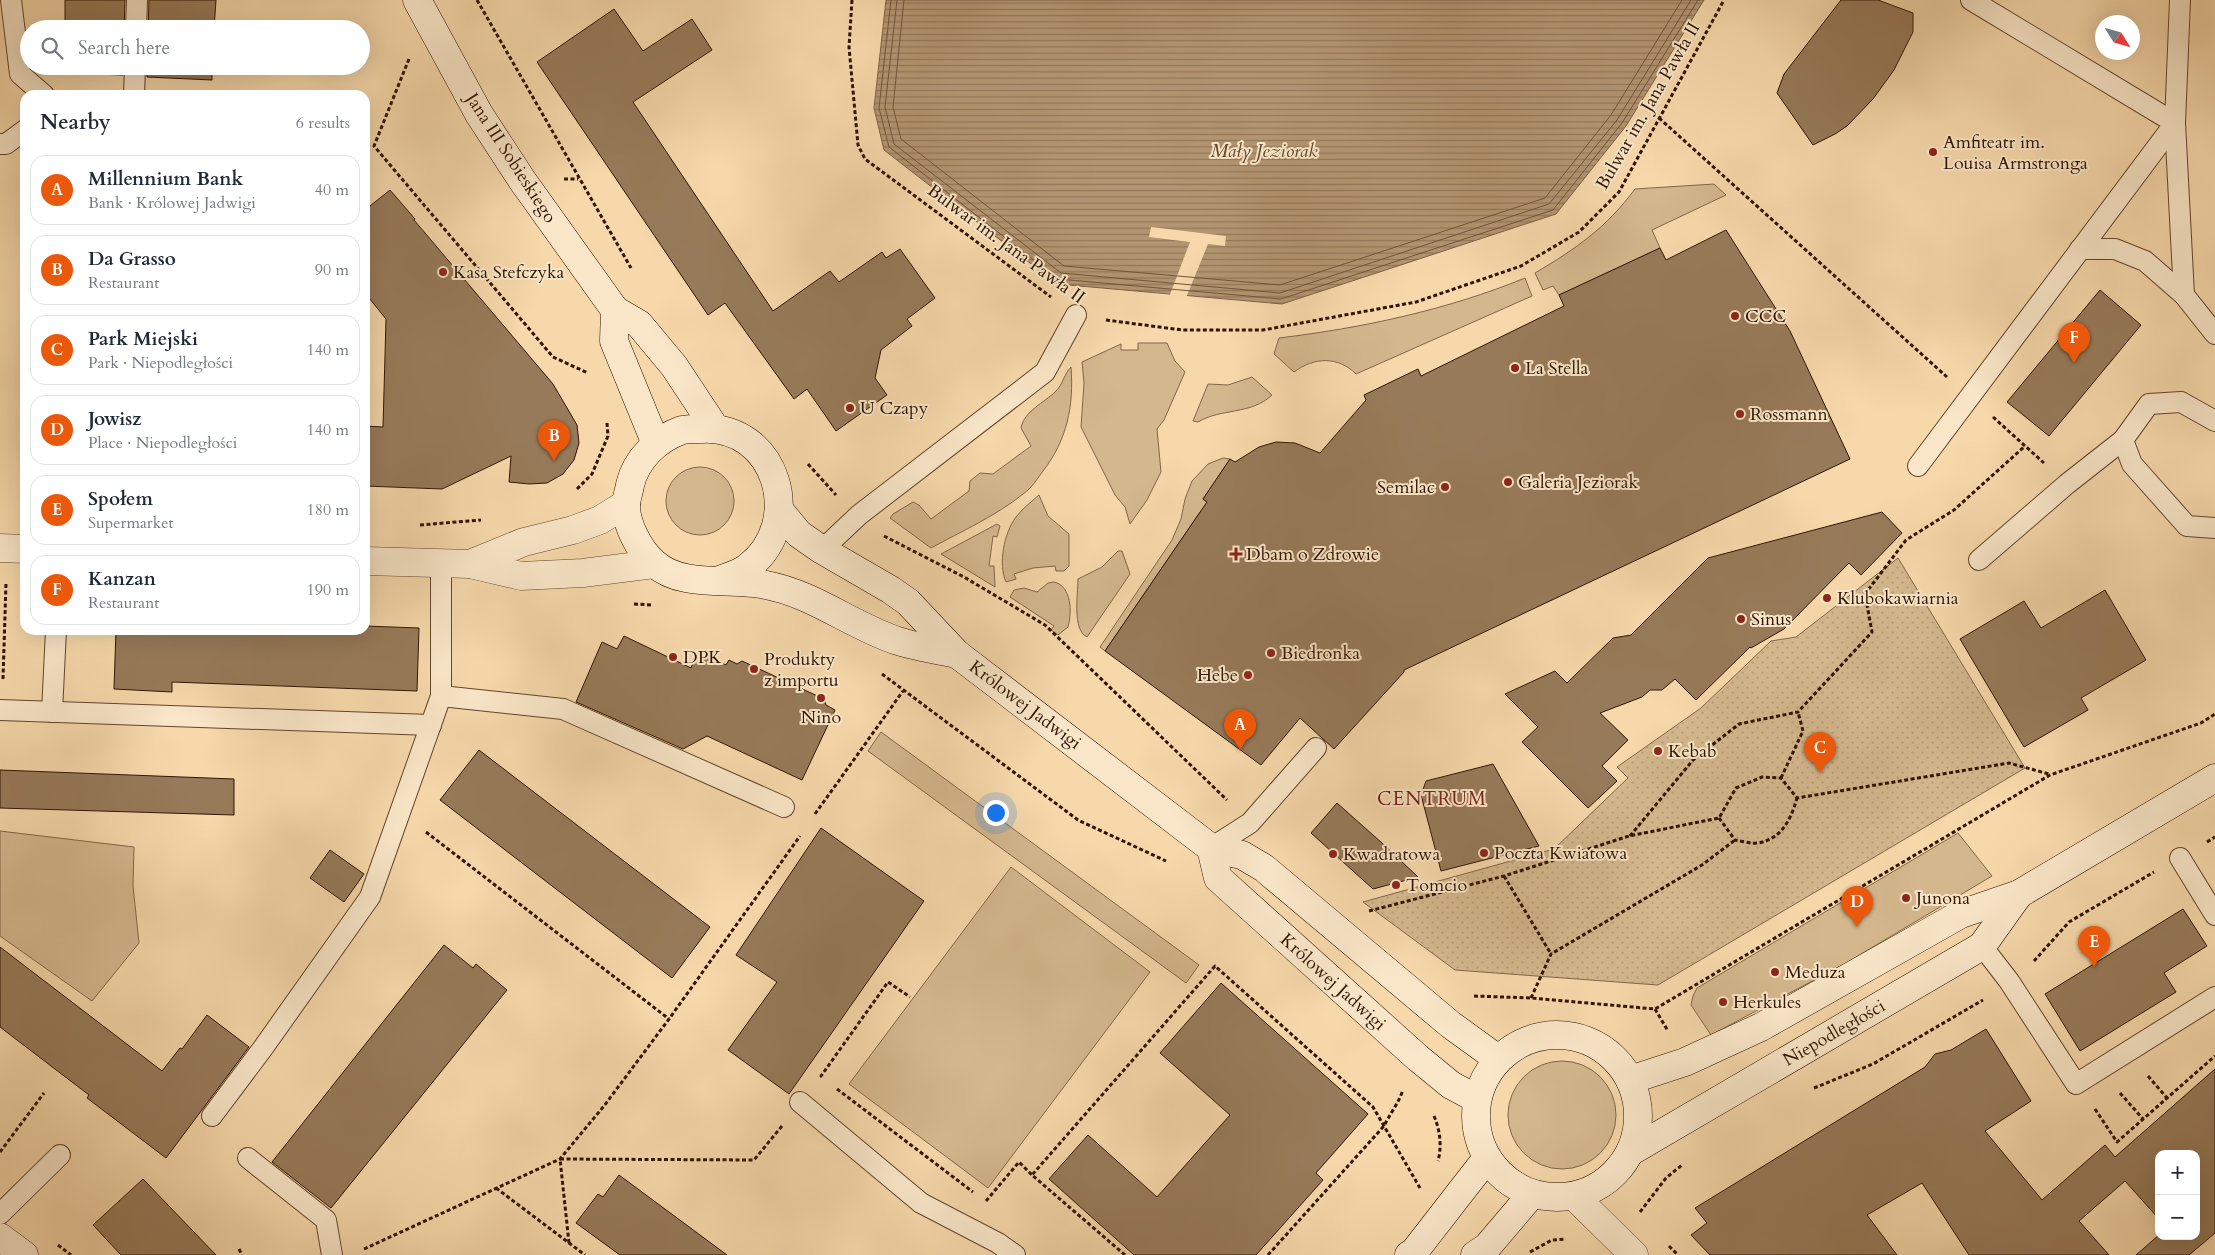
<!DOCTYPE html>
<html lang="en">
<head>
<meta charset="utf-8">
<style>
  :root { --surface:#fff; --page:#f6f6f7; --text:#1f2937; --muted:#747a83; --line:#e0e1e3; --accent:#ea580c }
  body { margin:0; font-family:Cardo,serif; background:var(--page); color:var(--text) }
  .controls { position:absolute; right:15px; bottom:15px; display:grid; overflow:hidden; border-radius:10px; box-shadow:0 5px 20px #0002 }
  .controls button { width:45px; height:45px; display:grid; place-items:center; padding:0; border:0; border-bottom:1px solid var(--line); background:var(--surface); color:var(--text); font:25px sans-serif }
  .compass { position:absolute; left:2095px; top:15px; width:45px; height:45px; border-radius:50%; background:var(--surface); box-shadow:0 5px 20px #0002; rotate:127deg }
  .you { position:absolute; left:995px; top:812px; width:18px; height:18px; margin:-12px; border:4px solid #fff; border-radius:50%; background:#1a73e8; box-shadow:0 0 0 8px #1a73e833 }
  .badge { display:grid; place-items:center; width:32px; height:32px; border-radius:50%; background:var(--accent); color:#fff; font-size:16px; font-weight:700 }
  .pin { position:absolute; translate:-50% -41px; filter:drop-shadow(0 1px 2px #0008) }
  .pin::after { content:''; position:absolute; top:26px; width:18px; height:15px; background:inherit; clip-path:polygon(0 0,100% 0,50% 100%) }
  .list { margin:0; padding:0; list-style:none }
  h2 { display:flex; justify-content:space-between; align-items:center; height:65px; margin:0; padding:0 20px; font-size:21px }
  h2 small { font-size:16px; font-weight:400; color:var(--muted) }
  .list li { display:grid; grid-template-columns:32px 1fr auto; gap:15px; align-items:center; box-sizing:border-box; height:70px; margin:0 10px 10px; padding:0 10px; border:1px solid var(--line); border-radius:15px }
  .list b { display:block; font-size:19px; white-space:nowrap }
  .list p { margin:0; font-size:16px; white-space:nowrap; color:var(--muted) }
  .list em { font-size:16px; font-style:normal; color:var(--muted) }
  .icon { flex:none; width:28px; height:28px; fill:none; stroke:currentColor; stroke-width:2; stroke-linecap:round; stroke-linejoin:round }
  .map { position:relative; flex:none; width:2215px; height:1255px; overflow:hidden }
  .search { position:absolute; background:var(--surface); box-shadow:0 5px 20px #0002; left:20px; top:20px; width:350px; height:55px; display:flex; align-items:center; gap:12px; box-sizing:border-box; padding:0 18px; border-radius:28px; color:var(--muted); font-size:19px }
  .panel { position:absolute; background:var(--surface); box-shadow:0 5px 20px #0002; left:20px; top:90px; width:350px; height:545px; border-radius:15px }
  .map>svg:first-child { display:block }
  .green { fill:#d4b78d; stroke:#826647 }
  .park { fill:url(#park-dots); stroke:#826647 }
  .water { fill:url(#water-rules); stroke:#7f6144 }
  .pier { fill:#f6d8aa }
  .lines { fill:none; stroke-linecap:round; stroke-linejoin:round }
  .shore { stroke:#725439; stroke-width:1 }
  .building { fill:#977a59; stroke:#301401 }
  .lane-casing { stroke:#62452b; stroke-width:22 }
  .street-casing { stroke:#62452b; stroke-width:29 }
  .secondary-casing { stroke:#301401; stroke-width:29 }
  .path { stroke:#301401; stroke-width:3; stroke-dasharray:4 2.5; stroke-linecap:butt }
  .lane { stroke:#f9e6c8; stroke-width:20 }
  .street { stroke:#f9e6c8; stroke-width:28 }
  .secondary { stroke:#f9e6c8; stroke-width:28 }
  .poi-dot { fill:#8f2418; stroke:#f9e6c8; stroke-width:2 }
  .labels { text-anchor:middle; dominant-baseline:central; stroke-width:4; stroke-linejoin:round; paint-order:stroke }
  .street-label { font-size:18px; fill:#301401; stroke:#f9e6c8 }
  .poi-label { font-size:18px; fill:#301401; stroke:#f9e6c8; text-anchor:start }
  .water-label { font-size:19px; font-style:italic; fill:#64482e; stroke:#f9e6c8 }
  .neighbourhood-label { font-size:19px; letter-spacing:1px; fill:#7a1f14; stroke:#f9e6c8 }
</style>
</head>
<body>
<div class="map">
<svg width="2215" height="1255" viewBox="0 0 2215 1255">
  <defs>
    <pattern id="park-dots" width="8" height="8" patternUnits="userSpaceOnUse" patternTransform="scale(1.25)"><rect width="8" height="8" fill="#d4b78d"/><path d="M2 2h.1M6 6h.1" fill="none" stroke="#b69c78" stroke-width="1.8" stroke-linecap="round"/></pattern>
    <pattern id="water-rules" width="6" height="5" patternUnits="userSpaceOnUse" patternTransform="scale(1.25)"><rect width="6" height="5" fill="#b39571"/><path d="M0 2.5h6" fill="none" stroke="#92785a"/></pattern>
  </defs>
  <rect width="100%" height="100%" fill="#f6d8aa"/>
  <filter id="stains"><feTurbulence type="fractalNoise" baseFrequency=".004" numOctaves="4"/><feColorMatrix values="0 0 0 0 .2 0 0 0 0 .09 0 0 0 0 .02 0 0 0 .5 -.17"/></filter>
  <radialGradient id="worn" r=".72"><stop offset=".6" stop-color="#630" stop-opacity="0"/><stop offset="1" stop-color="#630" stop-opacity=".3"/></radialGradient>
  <g class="green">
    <path d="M1714,184L1726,195L1652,230L1660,248L1559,295L1553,286L1543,290L1535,273C1577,248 1606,228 1635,189Z"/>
    <path d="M1525,278L1532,296L1356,374C1338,356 1314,357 1294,372L1274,354L1279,338C1362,328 1447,310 1525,278Z"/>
    <polygon points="1138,343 1167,343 1175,361 1185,372 1164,420 1157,429 1161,472 1147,500 1130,524 1125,507 1115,495 1081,427 1084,383 1082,362 1121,344 1121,350 1138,350"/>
    <path d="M1071,367C1074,406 1067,440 1043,471C1037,479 1032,488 1023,494C996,516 962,531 931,548L890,518L893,514L913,502L919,505L931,519L969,491L970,481L980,473L993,474L1031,446L1021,428C1024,411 1044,403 1056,391C1063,384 1064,374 1071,367Z"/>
    <path d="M1252,377L1272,395C1251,415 1221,408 1198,422L1193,421L1208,384L1228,385Z"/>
    <polygon points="1223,458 1230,459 1203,499 1212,506 1200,512 1105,651 1100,647 1172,540 1181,519 1185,499 1192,481 1208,464"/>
    <circle cx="700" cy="501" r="34"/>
    <path d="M1039,495L1048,516L1069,534V566L1064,571H1056L1055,566L1033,568L1014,574L1016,579L1006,582C998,564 1004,533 1016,517C1022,509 1031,502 1039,495Z"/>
    <polygon points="997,524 1000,526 997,537 993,536 989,566 994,566 995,587 941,554"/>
    <path d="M1118,551H1122L1130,574L1087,637C1072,630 1078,594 1078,579L1102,567Z"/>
    <path d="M1054,582C1072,586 1072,613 1068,627L1058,635L1051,630L1054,626L1010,597L1014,590L1024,588L1037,592L1048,583Z"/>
    <polygon points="881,732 1199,965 1186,983 868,751"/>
    <polygon points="0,831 134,847 133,886 139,943 92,1001 0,936"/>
    <polygon points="1958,833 1992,876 1846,963 1711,1035 1691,1005 1693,996 1697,988"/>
    <polygon points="1011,867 1150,972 988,1188 849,1084"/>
    <circle cx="1562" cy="1115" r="54"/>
  </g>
  <polygon class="park" points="1898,558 2025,768 1658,985 1455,970 1363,902 1554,849 1628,778 1617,767 1701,708 1771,641 1796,637"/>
  <polygon class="water" points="886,0 1704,0 1626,126 1556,214 1282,304 1057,284 884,150 874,108"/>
  <polygon class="pier" points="1151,227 1226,236 1225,246 1208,244 1186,298 1169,297 1190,242 1149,237"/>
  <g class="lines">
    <g class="shore">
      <polyline points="891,0 879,108 889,147 1058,279 1281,299 1553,210 1622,123 1698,0"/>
      <polyline points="897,0 885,107 894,144 1061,273 1280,293 1549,204 1617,120 1691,0"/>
      <polyline points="904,0 893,107 901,139 1064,266 1280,285 1545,198 1611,115 1682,0"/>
    </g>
  </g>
  <g class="building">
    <polygon points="65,0 125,0 124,29 65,29"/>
    <polygon points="149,0 216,0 214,29 148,29"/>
    <polygon points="1841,0 1878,0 1913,13 1913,32 1894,70 1873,99 1847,126 1835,134 1813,145 1777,93 1784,74"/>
    <polygon points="614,9 643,51 692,19 712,50 633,102 773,311 830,271 839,282 882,252 886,258 900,249 935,298 907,319 912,326 881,350 875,378 887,395 836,431 807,389 794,399 725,303 708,315 537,62"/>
    <polygon points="65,66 123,66 123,75 65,73"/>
    <polygon points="147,66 212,66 212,80 147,77"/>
    <polygon points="390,190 415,219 414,220 553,384 577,425 579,443 574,460 563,474 547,483 529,484 509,482 511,456 442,489 365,486 365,426 383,427 386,319 365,293 365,210"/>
    <polygon points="1726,230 1790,331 1850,459 1404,670 1404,672 1334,749 1300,718 1261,765 1105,651 1207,502 1203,499 1230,459 1235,462 1259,447 1276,442 1295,443 1320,453 1366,400 1364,395 1418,369 1421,376 1564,306 1559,295 1660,248 1666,260"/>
    <polygon points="2100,290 2141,325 2049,436 2007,402"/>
    <polygon points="1882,512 1902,533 1861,575 1849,563 1784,629 1751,648 1750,647 1696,700 1675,679 1662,690 1650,690 1642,697 1600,713 1628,740 1602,766 1617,781 1588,808 1522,742 1538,727 1505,694 1555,671 1567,683 1613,638 1631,635 1708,558"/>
    <polygon points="2105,590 2146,660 2081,698 2088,710 2024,747 1960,639 2024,601 2041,628"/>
    <polygon points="365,626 419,628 417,691 172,682 172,692 114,689 116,630 365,630"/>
    <polygon points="624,636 691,668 698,651 726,665 729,660 737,664 742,661 824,699 826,705 835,710 802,780 707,736 683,749 576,702 602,642 617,649"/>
    <polygon points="479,750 710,927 672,978 440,800"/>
    <polygon points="1493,764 1539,846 1441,871 1421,795 1426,781"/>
    <polygon points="0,770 234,779 234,815 0,808"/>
    <polygon points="1337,803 1382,843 1418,877 1373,889 1311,833"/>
    <polygon points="821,828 924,901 789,1094 728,1050 777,982 736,955"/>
    <polygon points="330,850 364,874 344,902 310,878"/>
    <polygon points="2183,909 2207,946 2164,973 2176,992 2080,1051 2045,994"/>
    <polygon points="444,945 473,968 476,964 507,990 331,1208 272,1162"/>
    <polygon points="0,947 162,1071 180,1048 182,1049 207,1015 249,1047 166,1158 87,1098 89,1095 0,1027"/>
    <polygon points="1221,983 1368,1114 1316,1173 1323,1180 1256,1255 1134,1255 1049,1179 1088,1135 1157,1197 1230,1115 1160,1053"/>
    <polygon points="1986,1029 2031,1101 1985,1131 2042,1200 2105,1145 2115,1157 2215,1069 2215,1233 2189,1255 2136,1255 2159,1235 2196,1236 2196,1154 2159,1154 2159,1219 2125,1181 2079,1221 2109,1255 1969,1255 1922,1183 1867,1215 1897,1255 1710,1255 1691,1235 1707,1223 1695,1208 1925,1067 1935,1054 1951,1050"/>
    <polygon points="619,1175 727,1255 620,1255 576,1223 598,1194 603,1197"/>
    <polygon points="143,1179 216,1255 121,1255 93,1225"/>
  </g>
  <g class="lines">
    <defs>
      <g id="lane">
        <polyline points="11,0 20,74 44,95"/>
        <polyline points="2180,0 2175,123 2184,295 2215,334"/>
        <polyline points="136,29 137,0"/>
        <polyline points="134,95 135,66"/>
        <polyline points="0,144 6,144 25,130"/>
        <polyline points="2080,249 2115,249 2145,261 2184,295"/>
        <polyline points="2215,421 2181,402 2149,404 2123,440 2132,464 2187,526 2215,528"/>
        <polyline points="1918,466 2175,123 1971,0"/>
        <polyline points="822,550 859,515 1045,372 1076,315"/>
        <polyline points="1979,560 2067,484 2123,440"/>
        <polyline points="441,696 563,709 784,807"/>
        <polyline points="0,710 431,725"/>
        <polyline points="52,712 56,630"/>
        <polyline points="1211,848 1250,823 1316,748"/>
        <polyline points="2180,858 2215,915"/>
        <polyline points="1982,946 2009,981 2076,1084 2215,997"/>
        <polyline points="800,1102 921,1203 998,1243 1015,1255"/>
        <polyline points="212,1116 263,1048 370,897 441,696 441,563"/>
        <polyline points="248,1158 326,1220 332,1255"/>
        <polyline points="0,1214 60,1155"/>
      </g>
      <g id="street">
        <polyline points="0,548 25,549"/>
        <polyline points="365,561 470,564 521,576 583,573 654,564"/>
        <polyline points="470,564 524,542 573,530 600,520 626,504"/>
        <polyline points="1574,1196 1634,1255"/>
      </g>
      <g id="secondary">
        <polyline points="417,0 479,114 522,180 615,310 639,324 674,366 715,428"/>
        <polyline points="615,310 614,341 656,444"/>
        <polyline points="780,511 799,534 822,550 891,590 908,602 957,654 1211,848 1242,855 1264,868 1451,1025 1498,1059"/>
        <path d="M717,581C726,577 740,574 748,567C806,523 777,424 701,429C695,429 688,429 682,430C657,439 636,459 630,485C629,491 627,497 626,503C625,523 639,550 654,563C682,589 731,577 766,585C814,594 852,626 898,641C917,647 937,650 957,654"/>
        <polyline points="1211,848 1218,878 1418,1058 1451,1085 1477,1099"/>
        <circle cx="1557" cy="1116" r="81"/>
        <polyline points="1630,1080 1685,1062 1761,1027 1961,914 2019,894 2215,778"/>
        <polyline points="1630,1152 1982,946 2019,894"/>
        <polyline points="0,1237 24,1255"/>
        <polyline points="1409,1255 1414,1252 1487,1158"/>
        <polyline points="1475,1255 1487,1247 1532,1194"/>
      </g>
    </defs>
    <use href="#lane" class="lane-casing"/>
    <use href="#street" class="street-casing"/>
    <use href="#secondary" class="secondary-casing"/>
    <g class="path">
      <polyline points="477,0 631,268"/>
      <polyline points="852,0 849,47 858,145 865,159 1051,297"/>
      <polyline points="409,59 374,146 553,357 588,373"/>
      <polyline points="1659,118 1947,377"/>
      <polyline points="564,179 578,179"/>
      <polyline points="1106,320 1182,330 1263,330 1416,302 1521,266 1579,232 1619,192 1724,0"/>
      <polyline points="1993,417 2044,463"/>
      <polyline points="808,464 836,495"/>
      <polyline points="577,489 592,474 608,436 607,423"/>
      <polyline points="420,525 481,520"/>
      <polyline points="884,536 964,577 1045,625 1227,800"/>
      <polyline points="634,604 653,605"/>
      <polyline points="882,674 1078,820 1166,861"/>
      <polyline points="3,679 6,583"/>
      <polyline points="1781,778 1803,731 1798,712"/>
      <polyline points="815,814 903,691"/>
      <path d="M1719,818L1735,840C1742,841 1751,844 1758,843C1782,839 1791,819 1797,798"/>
      <polyline points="426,832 669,1019"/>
      <polyline points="1630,836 1693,760 1739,724 1798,712 1872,632 1865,594 1906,540 1954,510 2025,446"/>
      <polyline points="2207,842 2215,837"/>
      <polyline points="1504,876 1551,954"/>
      <polyline points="1369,911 1504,876 1629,836 1719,818 1736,788 1762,777 1781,778 1797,798 2009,763 2049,774"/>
      <polyline points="2034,961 2069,922 2154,872"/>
      <polyline points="1474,996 1531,998 1655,1009 2050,775 2201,723 2215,714"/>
      <polyline points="1531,998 1551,954 1702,865 1735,840"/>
      <polyline points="1655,1009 1668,1031"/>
      <polyline points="2148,1076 2167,1098"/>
      <polyline points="822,1077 821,1076 888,982 910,997"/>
      <polyline points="1814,1088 1873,1064 1983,1000"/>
      <polyline points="837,1089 973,1192"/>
      <polyline points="2120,1093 2143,1119"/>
      <polyline points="2095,1109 2117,1142 2215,1056"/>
      <path d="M1434,1116C1440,1130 1442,1146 1438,1161"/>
      <polyline points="0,1152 44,1093"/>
      <polyline points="496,1188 585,1255"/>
      <polyline points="986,1201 1019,1162 1032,1175"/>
      <polyline points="1640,1212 1666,1178 1682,1165"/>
      <polyline points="569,1243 560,1159 754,1160 782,1126"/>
      <polyline points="58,1245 71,1255"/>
      <polyline points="1669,1246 1678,1255"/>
      <polyline points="239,1249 242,1255"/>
      <polyline points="364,1249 560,1159 604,1106 669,1019 800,836"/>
      <polyline points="1530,1252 1552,1240 1566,1239"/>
      <polyline points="1125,1255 1032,1175 1215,966 1373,1107 1420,1188"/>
      <path d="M1268,1255L1384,1126C1390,1114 1399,1102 1403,1090"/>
    </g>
    <use href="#lane" class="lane"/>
    <use href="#street" class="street"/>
    <use href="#secondary" class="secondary"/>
  </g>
  <g class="poi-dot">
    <circle cx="1933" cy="152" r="5"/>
    <circle cx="443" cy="272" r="5"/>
    <circle cx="1735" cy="316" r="5"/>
    <circle cx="1515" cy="368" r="5"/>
    <circle cx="850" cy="408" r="5"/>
    <circle cx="1740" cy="414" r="5"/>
    <circle cx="1508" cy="482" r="5"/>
    <circle cx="1445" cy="487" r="5"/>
    <path d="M1233.5 546.5h5v5h5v5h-5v5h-5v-5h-5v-5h5z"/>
    <circle cx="1827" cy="598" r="5"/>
    <circle cx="1741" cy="619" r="5"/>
    <circle cx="1271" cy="653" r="5"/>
    <circle cx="673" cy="657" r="5"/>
    <circle cx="754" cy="669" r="5"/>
    <circle cx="1248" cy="675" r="5"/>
    <circle cx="821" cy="698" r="5"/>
    <circle cx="1658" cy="751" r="5"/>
    <circle cx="1484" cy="853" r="5"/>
    <circle cx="1333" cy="854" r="5"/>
    <circle cx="1396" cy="885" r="5"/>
    <circle cx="1906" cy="898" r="5"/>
    <circle cx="1775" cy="972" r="5"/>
    <circle cx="1723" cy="1002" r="5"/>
  </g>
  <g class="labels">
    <g class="street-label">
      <text transform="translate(1648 106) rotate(-60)">Bulwar im. Jana Pawła II</text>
      <text transform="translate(511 158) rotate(57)">Jana III Sobieskiego</text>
      <text transform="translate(1006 244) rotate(36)">Bulwar im. Jana Pawła II</text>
      <text transform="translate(1025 705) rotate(37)">Królowej Jadwigi</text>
      <text transform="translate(1333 982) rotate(42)">Królowej Jadwigi</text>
      <text transform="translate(1834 1033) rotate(-30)">Niepodległości</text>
    </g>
    <g class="poi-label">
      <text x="1943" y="142">Amfiteatr im.<tspan x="1943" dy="21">Louisa Armstronga</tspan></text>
      <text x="453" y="272">Kasa Stefczyka</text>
      <text x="1745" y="316">CCC</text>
      <text x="1525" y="368">La Stella</text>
      <text x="860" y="408">U Czapy</text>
      <text x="1750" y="414">Rossmann</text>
      <text x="1518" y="482">Galeria Jeziorak</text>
      <text x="1435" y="487" text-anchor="end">Semilac</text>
      <text x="1246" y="554">Dbam o Zdrowie</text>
      <text x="1837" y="598">Klubokawiarnia</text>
      <text x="1751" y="619">Sinus</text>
      <text x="1281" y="653">Biedronka</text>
      <text x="683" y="657">DPK</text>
      <text x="764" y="659">Produkty<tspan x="764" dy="21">z importu</tspan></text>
      <text x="1238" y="675" text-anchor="end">Hebe</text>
      <text x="821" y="717" text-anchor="middle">Nino</text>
      <text x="1668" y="751">Kebab</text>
      <text x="1494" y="853">Poczta Kwiatowa</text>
      <text x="1343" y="854">Kwadratowa</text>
      <text x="1406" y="885">Tomcio</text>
      <text x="1916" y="898">Junona</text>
      <text x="1785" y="972">Meduza</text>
      <text x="1733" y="1002">Herkules</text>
    </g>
    <g class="water-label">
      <text x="1264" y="151">Mały Jeziorak</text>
    </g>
    <g class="neighbourhood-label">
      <text x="1432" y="799">CENTRUM</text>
    </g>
  </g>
  <rect width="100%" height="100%" filter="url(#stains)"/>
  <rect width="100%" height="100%" fill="url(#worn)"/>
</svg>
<div class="controls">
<button>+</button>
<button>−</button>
</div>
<svg class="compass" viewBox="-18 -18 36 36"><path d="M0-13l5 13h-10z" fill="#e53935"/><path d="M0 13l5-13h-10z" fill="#747a83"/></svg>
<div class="you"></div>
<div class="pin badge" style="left:1240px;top:750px">A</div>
<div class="pin badge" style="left:554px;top:461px">B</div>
<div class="pin badge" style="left:1820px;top:773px">C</div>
<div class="pin badge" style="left:1857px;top:927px">D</div>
<div class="pin badge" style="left:2094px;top:967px">E</div>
<div class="pin badge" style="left:2074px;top:363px">F</div>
<div class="search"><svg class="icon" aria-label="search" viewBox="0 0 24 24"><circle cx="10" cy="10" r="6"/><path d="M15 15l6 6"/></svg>Search here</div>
<section class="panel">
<h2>Nearby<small>6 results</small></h2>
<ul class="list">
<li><span class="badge">A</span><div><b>Millennium Bank</b><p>Bank · Królowej Jadwigi</p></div><em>40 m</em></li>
<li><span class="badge">B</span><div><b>Da Grasso</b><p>Restaurant</p></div><em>90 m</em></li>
<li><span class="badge">C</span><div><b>Park Miejski</b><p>Park · Niepodległości</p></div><em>140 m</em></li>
<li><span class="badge">D</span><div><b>Jowisz</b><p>Place · Niepodległości</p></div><em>140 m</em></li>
<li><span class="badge">E</span><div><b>Społem</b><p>Supermarket</p></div><em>180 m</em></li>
<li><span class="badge">F</span><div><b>Kanzan</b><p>Restaurant</p></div><em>190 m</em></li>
</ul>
</section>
</div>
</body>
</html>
